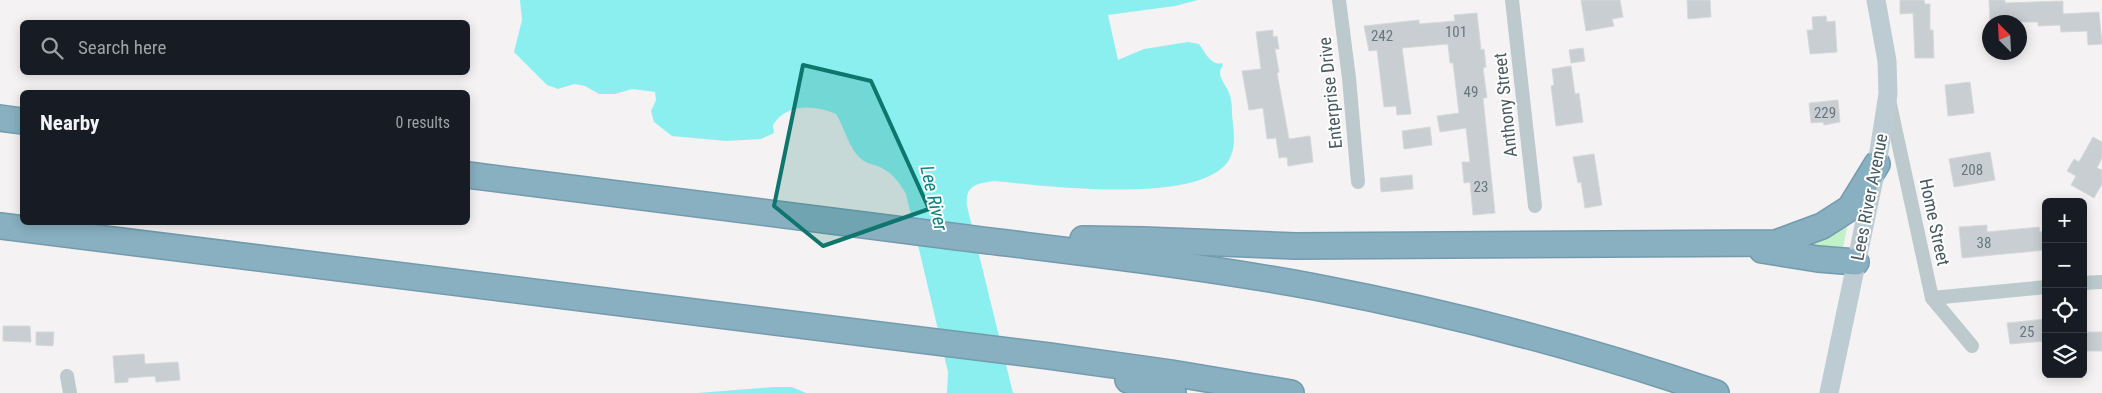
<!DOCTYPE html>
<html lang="en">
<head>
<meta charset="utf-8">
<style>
  :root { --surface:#171b24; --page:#20242c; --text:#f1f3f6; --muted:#9ea1a6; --line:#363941 }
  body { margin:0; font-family:"Roboto Condensed",sans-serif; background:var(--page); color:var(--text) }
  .controls { position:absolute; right:15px; bottom:15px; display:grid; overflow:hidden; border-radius:8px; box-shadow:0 2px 12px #0003 }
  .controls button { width:45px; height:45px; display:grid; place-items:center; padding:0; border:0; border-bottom:1px solid var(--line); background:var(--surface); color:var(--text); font:25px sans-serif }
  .compass { position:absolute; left:1982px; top:15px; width:45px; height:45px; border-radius:50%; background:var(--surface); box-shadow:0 2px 12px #0003; rotate:336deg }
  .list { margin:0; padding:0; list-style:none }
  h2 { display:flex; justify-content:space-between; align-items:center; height:65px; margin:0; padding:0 20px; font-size:21px }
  h2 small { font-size:16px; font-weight:400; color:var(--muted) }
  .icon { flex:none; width:28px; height:28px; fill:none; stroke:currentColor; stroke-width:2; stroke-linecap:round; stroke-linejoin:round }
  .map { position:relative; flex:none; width:2102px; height:393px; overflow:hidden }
  .search { position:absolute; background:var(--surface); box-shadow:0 2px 12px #0003; left:20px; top:20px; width:450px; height:55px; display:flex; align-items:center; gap:12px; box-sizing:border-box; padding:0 18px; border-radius:8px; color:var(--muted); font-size:19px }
  .panel { position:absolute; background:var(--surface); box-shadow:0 2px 12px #0003; left:20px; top:90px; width:450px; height:135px; border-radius:8px }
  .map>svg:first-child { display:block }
  .green { fill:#c0f1c9 }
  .water { fill:#8cefef }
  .building { fill:#c8ced1; stroke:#d5d9dd }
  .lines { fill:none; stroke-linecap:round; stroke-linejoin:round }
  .highway-casing { stroke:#739bad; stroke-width:28 }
  .street { stroke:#bccace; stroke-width:14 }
  .secondary { stroke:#bdccd3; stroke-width:19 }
  .highway { stroke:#88b0c1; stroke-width:25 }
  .marked { fill:#0f766e; fill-opacity:0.2; stroke:#0f766e; stroke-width:4; stroke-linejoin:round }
  .labels { text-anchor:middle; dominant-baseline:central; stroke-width:4; stroke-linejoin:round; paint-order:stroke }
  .number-label { font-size:15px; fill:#68777c }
  .street-label { font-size:18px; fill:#485a60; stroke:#fff }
  .water-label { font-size:19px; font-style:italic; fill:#0b8282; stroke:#fff }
</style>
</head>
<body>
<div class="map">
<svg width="2102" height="393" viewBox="0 0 2102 393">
  <rect width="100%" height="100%" fill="#f4f2f2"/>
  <polygon class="green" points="1848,223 1843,247 1798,245"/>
  <g class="water">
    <path d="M520,0H1198L1175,6L1108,15L1118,60L1144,49L1188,42L1199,44C1205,52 1211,66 1222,63L1223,66C1214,75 1228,86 1230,96C1232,102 1232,109 1232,115C1234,133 1238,155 1222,168C1181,203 1047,186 994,181C976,184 965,185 967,206L1013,393H947L948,372L906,194C900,183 893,174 882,168C876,165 869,164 864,161C849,151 845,128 836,114C814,105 787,103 773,125L774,133L761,139L726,141L672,136L654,122L651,111L656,100L655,92L632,89L615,94H599L585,86L574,84L558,89L547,85L514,52L522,20Z"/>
    <polygon points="773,387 792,387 806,393 698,393"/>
  </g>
  <g class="building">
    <polygon points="1581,0 1620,0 1623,17 1612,19 1614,26 1586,31"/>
    <polygon points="1687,0 1710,0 1711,17 1688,19"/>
    <polygon points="1900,0 1924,0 1925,4 1930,4 1930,30 1933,30 1934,58 1915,58 1913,13 1900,14"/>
    <polygon points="1989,0 2005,0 2005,3 2063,1 2063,14 2099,12 2102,44 2088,45 2087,31 2061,32 2060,25 2038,26 2038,22 1990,22"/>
    <polygon points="1477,13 1481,50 1484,49 1486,67 1483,68 1487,98 1483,98 1495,213 1473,215 1470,182 1464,183 1462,162 1470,162 1466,128 1440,132 1437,116 1459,113 1453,63 1450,63 1448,44 1402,48 1411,114 1397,115 1396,106 1384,107 1377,50 1369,51 1364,26 1419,20 1419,24 1455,21 1454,15"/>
    <polygon points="1826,16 1827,22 1835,21 1837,52 1810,54 1807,30 1813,30 1812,17"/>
    <polygon points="1273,30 1273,37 1277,36 1279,49 1275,49 1279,72 1277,73 1289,139 1310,136 1313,162 1288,166 1287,157 1279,158 1276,138 1267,139 1263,108 1249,110 1242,71 1261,69 1256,32"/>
    <polygon points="1583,48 1585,61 1571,63 1569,50"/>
    <polygon points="1571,66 1575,94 1579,93 1583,122 1556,126 1551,86 1554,85 1552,69"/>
    <polygon points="1970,82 1974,113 1948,116 1945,85"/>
    <polygon points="1838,100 1840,122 1824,125 1823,122 1811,123 1809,103"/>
    <polygon points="1430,127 1432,145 1404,149 1402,131"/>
    <polygon points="2093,137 2102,142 2102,158 2097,168 2102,170 2102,184 2094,198 2071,185 2076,176 2067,171 2074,159 2079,162"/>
    <polygon points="1990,152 1995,180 1954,187 1949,159"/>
    <polygon points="1594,154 1602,205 1585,208 1581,182 1578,183 1573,157"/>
    <polygon points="1412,175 1413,189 1381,192 1380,178"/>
    <polygon points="1987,225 1987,232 2039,227 2040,232 2046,231 2046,250 1962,258 1959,227"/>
    <polygon points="2046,319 2046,341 2010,344 2007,323"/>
    <polygon points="3,326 30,326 31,342 3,341"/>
    <polygon points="36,332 54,332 53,346 36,345"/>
    <rect x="2083" y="332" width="19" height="19"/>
    <polygon points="144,354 145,364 178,362 180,380 156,382 155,376 128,378 128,382 115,383 113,356"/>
  </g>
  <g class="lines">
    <defs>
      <g id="highway">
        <polyline points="0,118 22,121"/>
        <path d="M468,175C626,195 784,215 942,235C1067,251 1192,264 1315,287C1451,313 1585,348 1716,393"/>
        <polyline points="0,226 1049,356 1171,373 1291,393"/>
        <polyline points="1083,239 1143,240 1295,246 1776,243 1822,226 1850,208 1877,164"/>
        <polyline points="1762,250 1818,259 1856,262"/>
        <polyline points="1128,380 1173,393"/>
      </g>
    </defs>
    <use href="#highway" class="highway-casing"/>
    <g class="street">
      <polyline points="1339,0 1349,78 1358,182"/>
      <polyline points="1512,0 1535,206"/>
      <polyline points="1889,100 1932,298 1972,346"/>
      <polyline points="2083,283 2102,282"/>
      <polyline points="1932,298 2046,287"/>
      <polyline points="67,376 70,393"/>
    </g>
    <polyline class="secondary" points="1829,393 1877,164 1888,94 1887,61 1876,0"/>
    <use href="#highway" class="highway"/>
  </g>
  <path class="marked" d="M803,65L871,81L929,209L823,246L774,206Z"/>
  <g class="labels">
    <g class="number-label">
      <text x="1456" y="32">101</text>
      <text x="1382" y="36">242</text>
      <text x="1471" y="92">49</text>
      <text x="1825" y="113">229</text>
      <text x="1972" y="170">208</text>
      <text x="1481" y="187">23</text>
      <text x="1984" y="243">38</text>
      <text x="2027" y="332">25</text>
    </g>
    <g class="street-label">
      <text transform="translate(1330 93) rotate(-96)">Enterprise Drive</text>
      <text transform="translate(1505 105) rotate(-96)">Anthony Street</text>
      <text transform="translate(1869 197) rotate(-79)">Lees River Avenue</text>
      <text transform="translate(1935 222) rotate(78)">Home Street</text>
    </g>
    <g class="water-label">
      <text transform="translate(934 198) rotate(77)">Lee River</text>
    </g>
  </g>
</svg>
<div class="controls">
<button>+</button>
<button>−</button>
<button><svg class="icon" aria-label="locate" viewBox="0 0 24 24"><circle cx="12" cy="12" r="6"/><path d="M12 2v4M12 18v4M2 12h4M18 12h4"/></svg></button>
<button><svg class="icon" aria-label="layers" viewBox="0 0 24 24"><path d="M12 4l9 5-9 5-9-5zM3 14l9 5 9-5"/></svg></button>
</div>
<svg class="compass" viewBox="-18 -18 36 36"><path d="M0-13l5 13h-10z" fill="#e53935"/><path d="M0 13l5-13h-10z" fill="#9ea1a6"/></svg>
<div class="search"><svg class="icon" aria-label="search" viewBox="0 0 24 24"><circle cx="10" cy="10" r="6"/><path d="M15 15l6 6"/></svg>Search here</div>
<section class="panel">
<h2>Nearby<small>0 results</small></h2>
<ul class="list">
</ul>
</section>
</div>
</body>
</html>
